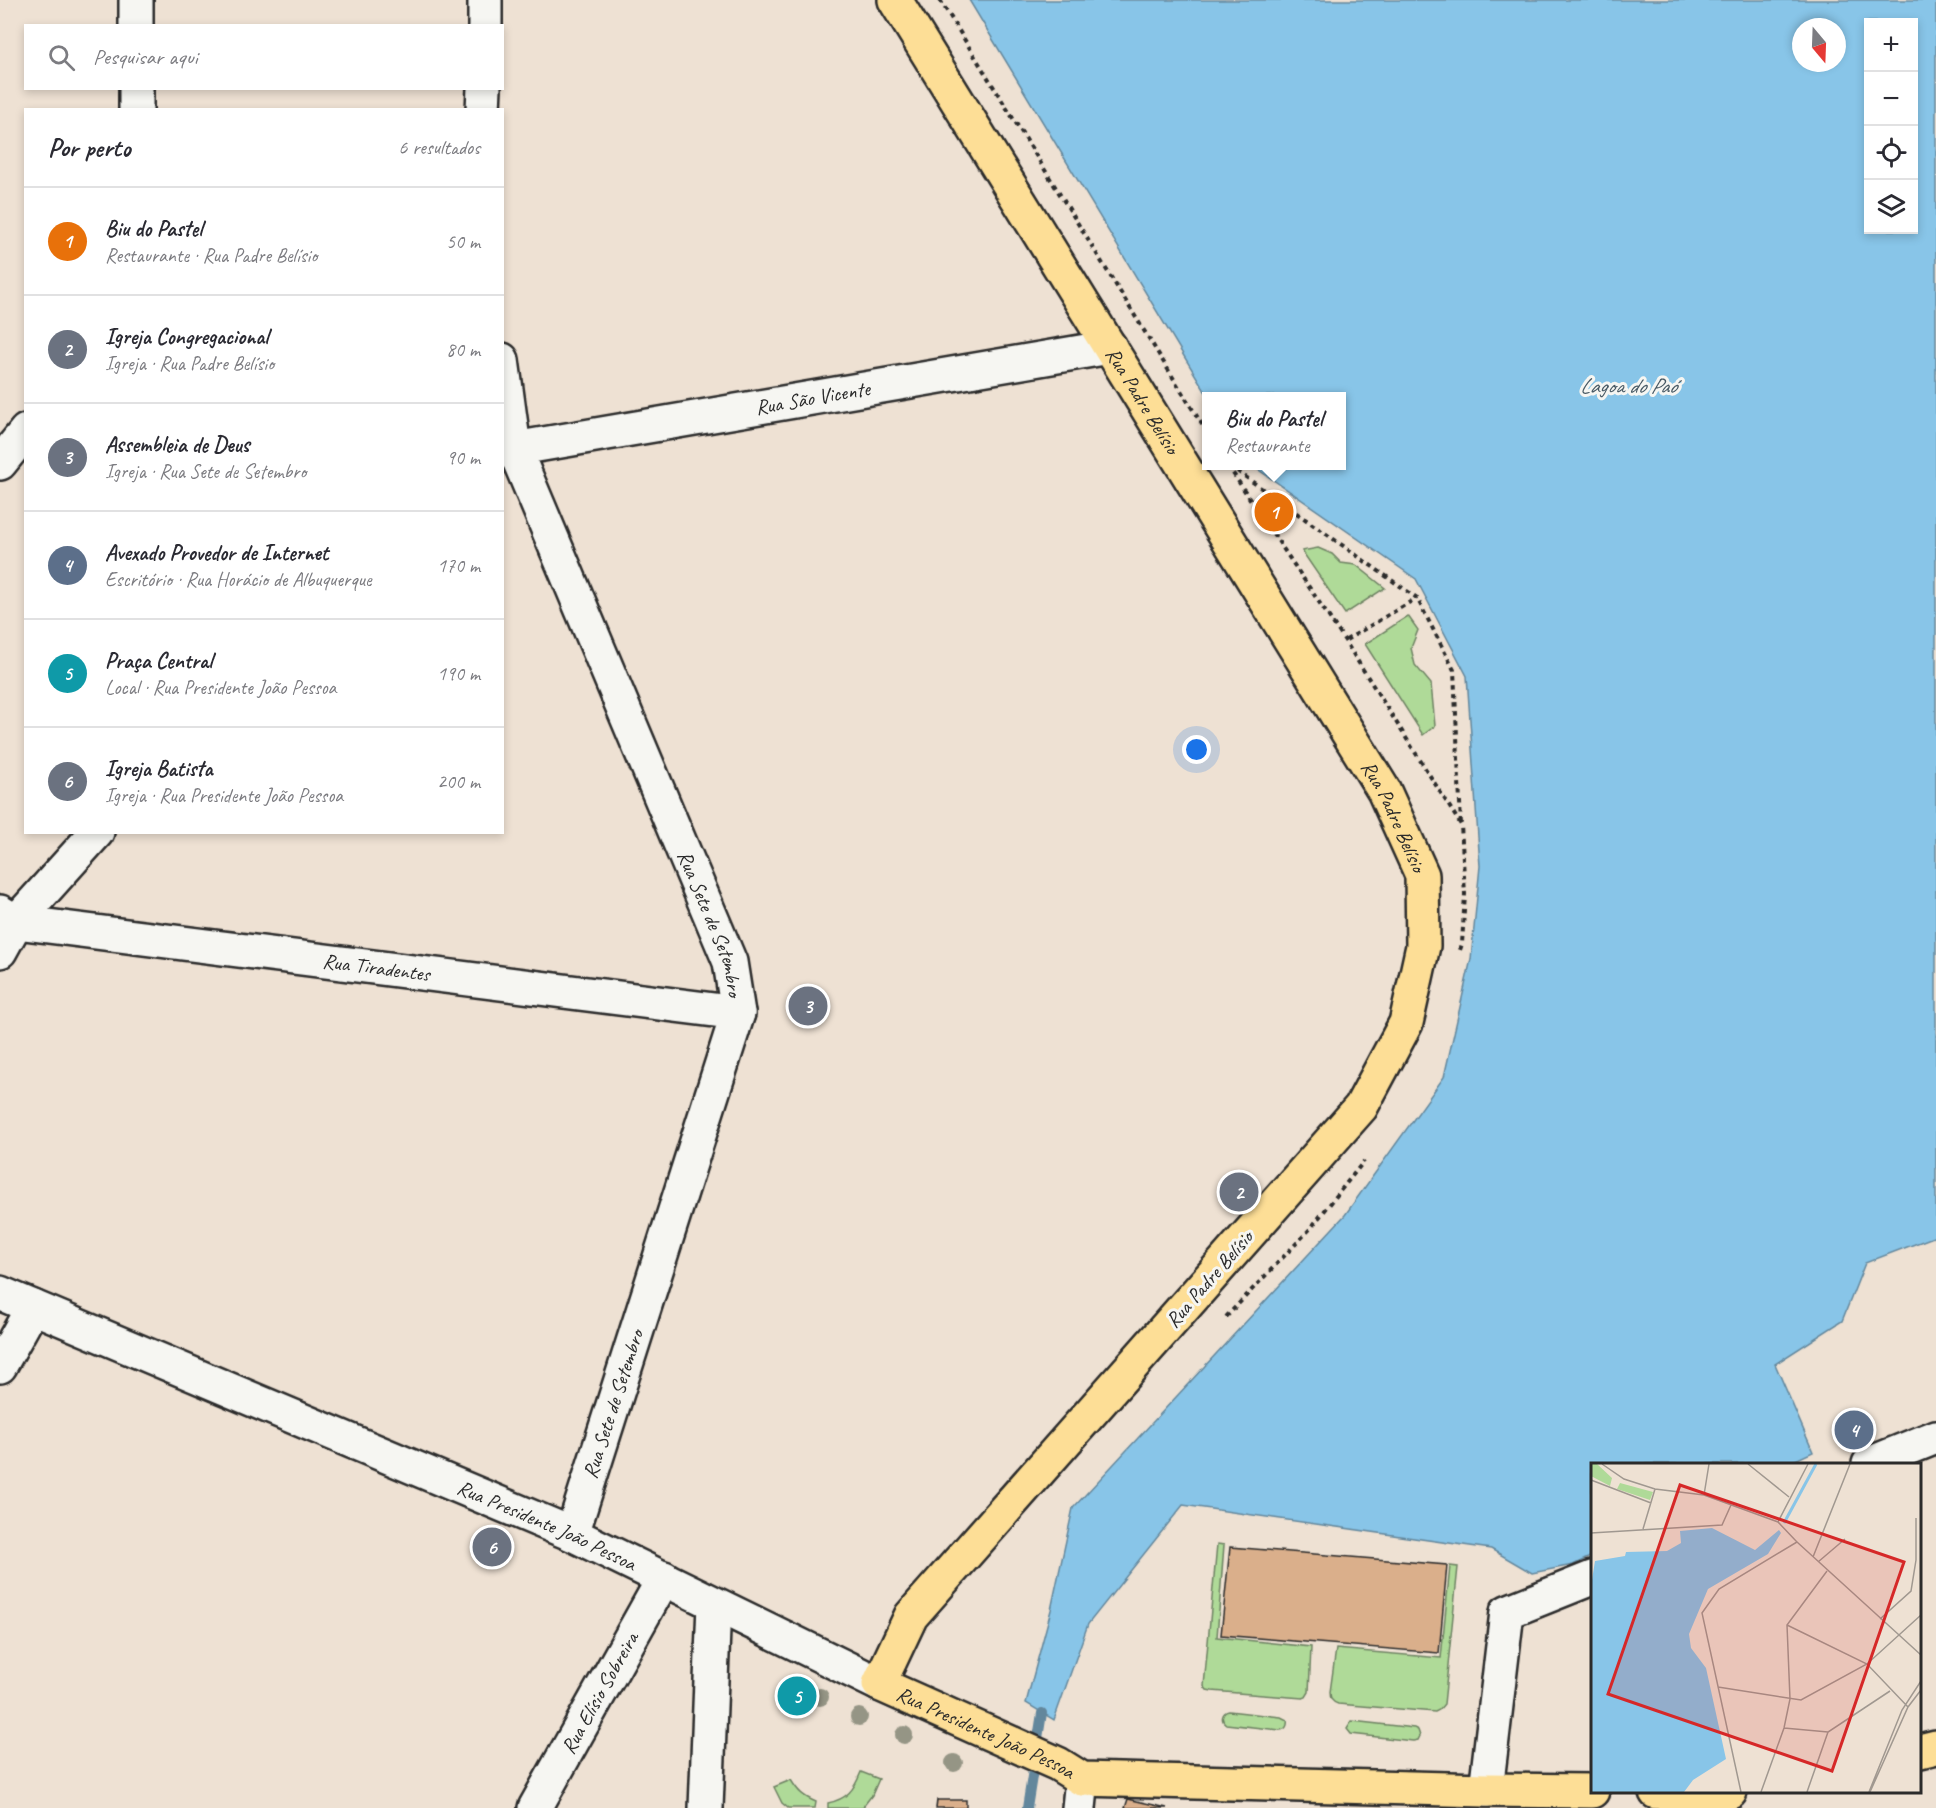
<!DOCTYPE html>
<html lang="pt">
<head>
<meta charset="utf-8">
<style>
  :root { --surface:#fff; --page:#f2f2f3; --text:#2b2b33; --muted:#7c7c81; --line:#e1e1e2; --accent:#111827 }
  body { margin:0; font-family:Caveat,sans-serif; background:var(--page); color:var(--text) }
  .controls { position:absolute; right:18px; top:18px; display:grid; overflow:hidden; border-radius:0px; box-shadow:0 3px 9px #0003 }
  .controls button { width:54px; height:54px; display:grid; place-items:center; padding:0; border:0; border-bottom:2px solid var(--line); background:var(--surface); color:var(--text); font:30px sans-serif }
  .compass { position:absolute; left:1792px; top:18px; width:54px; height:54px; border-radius:50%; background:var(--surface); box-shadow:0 3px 9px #0003; rotate:161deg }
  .you { position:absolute; left:1197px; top:750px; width:21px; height:21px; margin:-15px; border:4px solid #fff; border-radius:50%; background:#1a73e8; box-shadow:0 0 0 9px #1a73e833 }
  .badge { display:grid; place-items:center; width:39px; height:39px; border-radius:50%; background:var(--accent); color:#fff; font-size:20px; font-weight:700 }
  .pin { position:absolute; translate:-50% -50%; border:3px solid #fff; box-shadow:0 2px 6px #0006 }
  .popup { position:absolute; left:1202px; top:392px; width:144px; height:78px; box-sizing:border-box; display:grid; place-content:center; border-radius:0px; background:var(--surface); filter:drop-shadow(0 2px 4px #0005); font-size:20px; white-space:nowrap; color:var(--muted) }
  .popup b { font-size:22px; color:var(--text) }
  .popup::after { content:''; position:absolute; left:50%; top:100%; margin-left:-12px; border:12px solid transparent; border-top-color:var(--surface) }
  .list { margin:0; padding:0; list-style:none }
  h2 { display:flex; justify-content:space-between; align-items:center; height:78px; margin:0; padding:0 24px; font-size:26px }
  h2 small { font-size:20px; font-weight:400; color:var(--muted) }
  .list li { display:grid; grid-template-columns:39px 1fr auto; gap:18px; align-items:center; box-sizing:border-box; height:108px; padding:0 24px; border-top:2px solid var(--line) }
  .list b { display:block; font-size:22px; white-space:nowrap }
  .list p { margin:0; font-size:20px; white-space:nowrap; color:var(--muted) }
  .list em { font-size:20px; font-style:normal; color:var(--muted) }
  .icon { flex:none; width:33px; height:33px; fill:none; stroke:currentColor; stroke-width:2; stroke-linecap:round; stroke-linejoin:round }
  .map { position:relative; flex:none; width:1936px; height:1808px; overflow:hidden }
  .search { position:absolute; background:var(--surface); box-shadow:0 3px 9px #0003; left:24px; top:24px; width:480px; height:66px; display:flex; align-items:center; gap:15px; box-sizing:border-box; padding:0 21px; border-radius:0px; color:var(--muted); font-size:22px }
  .panel { position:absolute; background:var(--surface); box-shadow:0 3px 9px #0003; left:24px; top:108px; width:480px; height:726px; border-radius:0px }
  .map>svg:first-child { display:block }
  .green { fill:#afda98; stroke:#6d8262; stroke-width:1.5 }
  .water { fill:#88c5e8; stroke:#63879c; stroke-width:1.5; fill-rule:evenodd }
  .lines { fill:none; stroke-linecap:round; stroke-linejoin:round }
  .stream { stroke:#63879c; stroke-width:10 }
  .building { fill:#daaf8b; stroke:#2b2b2b; stroke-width:1.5 }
  .minor-casing { stroke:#2b2b2b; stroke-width:38 }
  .major-casing { stroke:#2b2b2b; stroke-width:38 }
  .path { stroke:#2b2b2b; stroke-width:4; stroke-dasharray:4.5 4.5; stroke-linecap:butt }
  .minor { stroke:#f6f6f2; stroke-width:33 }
  .major { stroke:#fdde96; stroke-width:33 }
  .tree { fill:#959585 }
  .labels { text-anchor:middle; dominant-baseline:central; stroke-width:6; stroke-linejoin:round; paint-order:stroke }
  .street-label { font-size:21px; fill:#2b2b2b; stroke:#f6f6f2 }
  .water-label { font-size:22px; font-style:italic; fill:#475964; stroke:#f6f6f2 }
  .inset-river { fill:none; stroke:#88c5e8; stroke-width:3 }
  .inset-road { fill:none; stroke:#a09890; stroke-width:1.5 }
  .view { fill:#d62828; fill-opacity:0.15; stroke:#d62828; stroke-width:3 }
  .inset-edge { fill:none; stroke:#2b2b2b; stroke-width:3 }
</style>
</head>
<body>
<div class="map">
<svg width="1936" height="1808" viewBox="0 0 1936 1808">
  <rect width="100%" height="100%" fill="#eee1d3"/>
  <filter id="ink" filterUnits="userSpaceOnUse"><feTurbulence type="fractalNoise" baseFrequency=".0167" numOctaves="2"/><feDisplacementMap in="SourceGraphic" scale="12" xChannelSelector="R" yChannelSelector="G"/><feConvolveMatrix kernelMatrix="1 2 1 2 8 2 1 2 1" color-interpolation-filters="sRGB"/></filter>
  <g filter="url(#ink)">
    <g class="green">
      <polygon points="1318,548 1332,554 1341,563 1356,565 1385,588 1345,614 1302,551"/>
      <polygon points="1408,616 1418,630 1411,648 1415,665 1431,684 1435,726 1423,735 1365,644"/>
      <polygon points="1217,1544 1224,1545 1217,1637 1311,1647 1309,1692 1306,1697 1303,1698 1212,1691 1207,1690 1204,1686"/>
      <path d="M1450,1566L1458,1567L1444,1704L1439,1710L1435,1712L1338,1704C1332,1702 1330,1699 1330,1692L1336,1649L1441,1658Z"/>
      <path d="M1229,1711L1281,1717L1287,1720C1288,1725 1286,1730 1280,1730L1226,1724C1220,1720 1222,1712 1229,1711Z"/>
      <polygon points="1352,1721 1414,1728 1418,1730 1420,1736 1418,1740 1413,1741 1351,1734 1347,1729"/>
      <path d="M861,1772L879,1779L872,1795L862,1808H828V1803C847,1799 854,1790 861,1772Z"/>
      <path d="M791,1780C798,1792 804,1797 816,1802L815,1808H788L782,1803L774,1787Z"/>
    </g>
    <path class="water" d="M969,0H1936V1236L1865,1263L1842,1321L1775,1364L1813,1452L1787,1464H1592V1556L1573,1565L1532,1573L1491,1549L1183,1505L1088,1624L1054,1720L1026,1703L1051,1610L1073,1508L1345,1215L1444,1077L1471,959L1480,866L1467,676L1416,579L1253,466H1342V396H1208ZM1868,22H1914V230H1868ZM1801,27H1837V63H1801Z"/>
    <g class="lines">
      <polyline class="stream" points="1027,1808 1042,1713"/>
    </g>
    <g class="building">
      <polygon points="1230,1547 1447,1565 1439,1653 1221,1635"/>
      <polygon points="1128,1799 1167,1808 1125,1808"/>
      <polygon points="937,1800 966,1800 966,1808 936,1808"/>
    </g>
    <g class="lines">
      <defs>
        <g id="minor">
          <polyline points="136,26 136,0"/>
          <polyline points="485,26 485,0"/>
          <polyline points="136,110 136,88"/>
          <polyline points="483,110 484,88"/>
          <path id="s1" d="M502,360L514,448L730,962L738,1013L572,1534"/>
          <path id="s2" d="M502,451L1110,347"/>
          <polyline points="0,463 26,431"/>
          <path id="s3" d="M0,912L16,922L738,1013"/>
          <polyline points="0,951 16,922 97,832"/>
          <path id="s4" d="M0,1293L572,1534L879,1684"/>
          <polyline points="0,1366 33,1307"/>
          <polyline points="1869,1464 1936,1437"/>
          <polyline points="1486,1790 1507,1612 1592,1578"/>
          <path id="s5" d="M535,1808L664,1578"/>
          <polyline points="706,1808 714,1604"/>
          <polyline points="1079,1808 1082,1779"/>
        </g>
        <g id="major">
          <path id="s6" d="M895,0L1384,791L1422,875L1423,946L1406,1023L1361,1107L911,1616L879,1684L1058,1764L1082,1779L1486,1790L1592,1791"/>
          <polyline points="1920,1751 1936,1747"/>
          <polyline points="1656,1792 1730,1792"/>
        </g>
      </defs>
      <use href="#minor" class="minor-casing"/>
      <use href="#major" class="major-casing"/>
      <g class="path">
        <polyline points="940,0 1206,431"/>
        <polyline points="1228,466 1345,641 1461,825 1465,894 1462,944 1460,950"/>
        <polyline points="1230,466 1417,598 1454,670 1461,825"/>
        <polyline points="1346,640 1417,598"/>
        <polyline points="1226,1317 1310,1229 1364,1161"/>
      </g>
      <use href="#minor" class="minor"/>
      <use href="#major" class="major"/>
    </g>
    <g class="tree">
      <circle cx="820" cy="1697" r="9"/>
      <circle cx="859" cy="1717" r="9"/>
      <circle cx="904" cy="1735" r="9"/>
      <circle cx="954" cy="1763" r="9"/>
    </g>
  </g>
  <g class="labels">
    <g class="street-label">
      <text stroke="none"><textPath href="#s2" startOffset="315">Rua São Vicente</textPath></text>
      <text stroke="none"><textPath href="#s6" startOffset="471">Rua Padre Belísio</textPath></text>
      <text stroke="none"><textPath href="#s6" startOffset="957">Rua Padre Belísio</textPath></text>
      <text stroke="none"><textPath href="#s1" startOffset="604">Rua Sete de Setembro</textPath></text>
      <text stroke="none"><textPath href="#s3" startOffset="382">Rua Tiradentes</textPath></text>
      <text transform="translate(1209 1279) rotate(-49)">Rua Padre Belísio</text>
      <text transform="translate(613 1404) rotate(-72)">Rua Sete de Setembro</text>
      <text stroke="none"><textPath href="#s4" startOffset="594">Rua Presidente João Pessoa</textPath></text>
      <text stroke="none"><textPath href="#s5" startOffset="132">Rua Elísio Sobreira</textPath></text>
      <text stroke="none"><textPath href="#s6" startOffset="2139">Rua Presidente João Pessoa</textPath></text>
    </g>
    <g class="water-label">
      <text x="1628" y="386">Lagoa do Paó</text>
    </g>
  </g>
  <g transform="translate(1591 1463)">
    <rect width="330" height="330" fill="#eee1d3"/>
    <path d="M0,1H6L21,15L19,23L0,13ZM29,20L62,29L59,37L26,26Z" fill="#afda98"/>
    <path d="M121,65L164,87L188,67L190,70L177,91L117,126L98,171L100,185L115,205L135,296L102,317L93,329H0V123L4,98L34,93L35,89L76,88L90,80L89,68Z" fill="#88c5e8"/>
    <path class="inset-river" d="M193,60L225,1"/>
    <path class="inset-road" d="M11,1L33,16L64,26L113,32L187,59L206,79L128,126L111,150L150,329M157,1L198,34M0,17L60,40M113,32L118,1M187,59L217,1M52,66L64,26M0,70L131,62L140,42M206,79L330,192M222,94L259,1M227,99L254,76M289,156L320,128L325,97V55M196,162L276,201L317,244M127,224L210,237L276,201L330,152M193,265L237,269M170,329L193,265L199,236L196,162L236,108M216,329L237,269L299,228M278,329L311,247L330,218M279,329L317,244L330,227"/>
    <path class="view" d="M89,22L313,99L241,308L17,231Z"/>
    <rect width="330" height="330" class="inset-edge"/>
  </g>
</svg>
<div class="controls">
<button>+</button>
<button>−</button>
<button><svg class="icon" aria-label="locate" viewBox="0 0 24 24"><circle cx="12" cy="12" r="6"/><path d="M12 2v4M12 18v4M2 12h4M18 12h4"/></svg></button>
<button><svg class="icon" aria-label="layers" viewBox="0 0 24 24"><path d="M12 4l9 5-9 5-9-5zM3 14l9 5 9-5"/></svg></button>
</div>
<svg class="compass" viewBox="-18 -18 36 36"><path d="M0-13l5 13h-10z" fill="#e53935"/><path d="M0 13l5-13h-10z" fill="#7c7c81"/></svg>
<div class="you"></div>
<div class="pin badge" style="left:1274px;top:512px;background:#e8710a">1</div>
<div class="popup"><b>Biu do Pastel</b>Restaurante</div>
<div class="pin badge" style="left:1239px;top:1192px;background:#6b7280">2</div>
<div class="pin badge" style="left:808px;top:1006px;background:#6b7280">3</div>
<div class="pin badge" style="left:1854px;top:1430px;background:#5c6f8a">4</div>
<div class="pin badge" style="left:797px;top:1696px;background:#0f9aa8">5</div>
<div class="pin badge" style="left:492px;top:1547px;background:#6b7280">6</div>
<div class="search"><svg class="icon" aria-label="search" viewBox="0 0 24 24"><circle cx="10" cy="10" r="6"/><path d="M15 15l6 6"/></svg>Pesquisar aqui</div>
<section class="panel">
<h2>Por perto<small>6 resultados</small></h2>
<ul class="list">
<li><span class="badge" style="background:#e8710a">1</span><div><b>Biu do Pastel</b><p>Restaurante · Rua Padre Belísio</p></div><em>50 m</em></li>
<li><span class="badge" style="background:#6b7280">2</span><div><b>Igreja Congregacional</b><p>Igreja · Rua Padre Belísio</p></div><em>80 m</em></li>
<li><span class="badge" style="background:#6b7280">3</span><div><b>Assembleia de Deus</b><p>Igreja · Rua Sete de Setembro</p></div><em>90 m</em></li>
<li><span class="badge" style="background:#5c6f8a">4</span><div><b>Avexado Provedor de Internet</b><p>Escritório · Rua Horácio de Albuquerque</p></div><em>170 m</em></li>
<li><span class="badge" style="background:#0f9aa8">5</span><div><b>Praça Central</b><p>Local · Rua Presidente João Pessoa</p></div><em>190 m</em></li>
<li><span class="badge" style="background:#6b7280">6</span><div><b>Igreja Batista</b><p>Igreja · Rua Presidente João Pessoa</p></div><em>200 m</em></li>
</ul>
</section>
</div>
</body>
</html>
